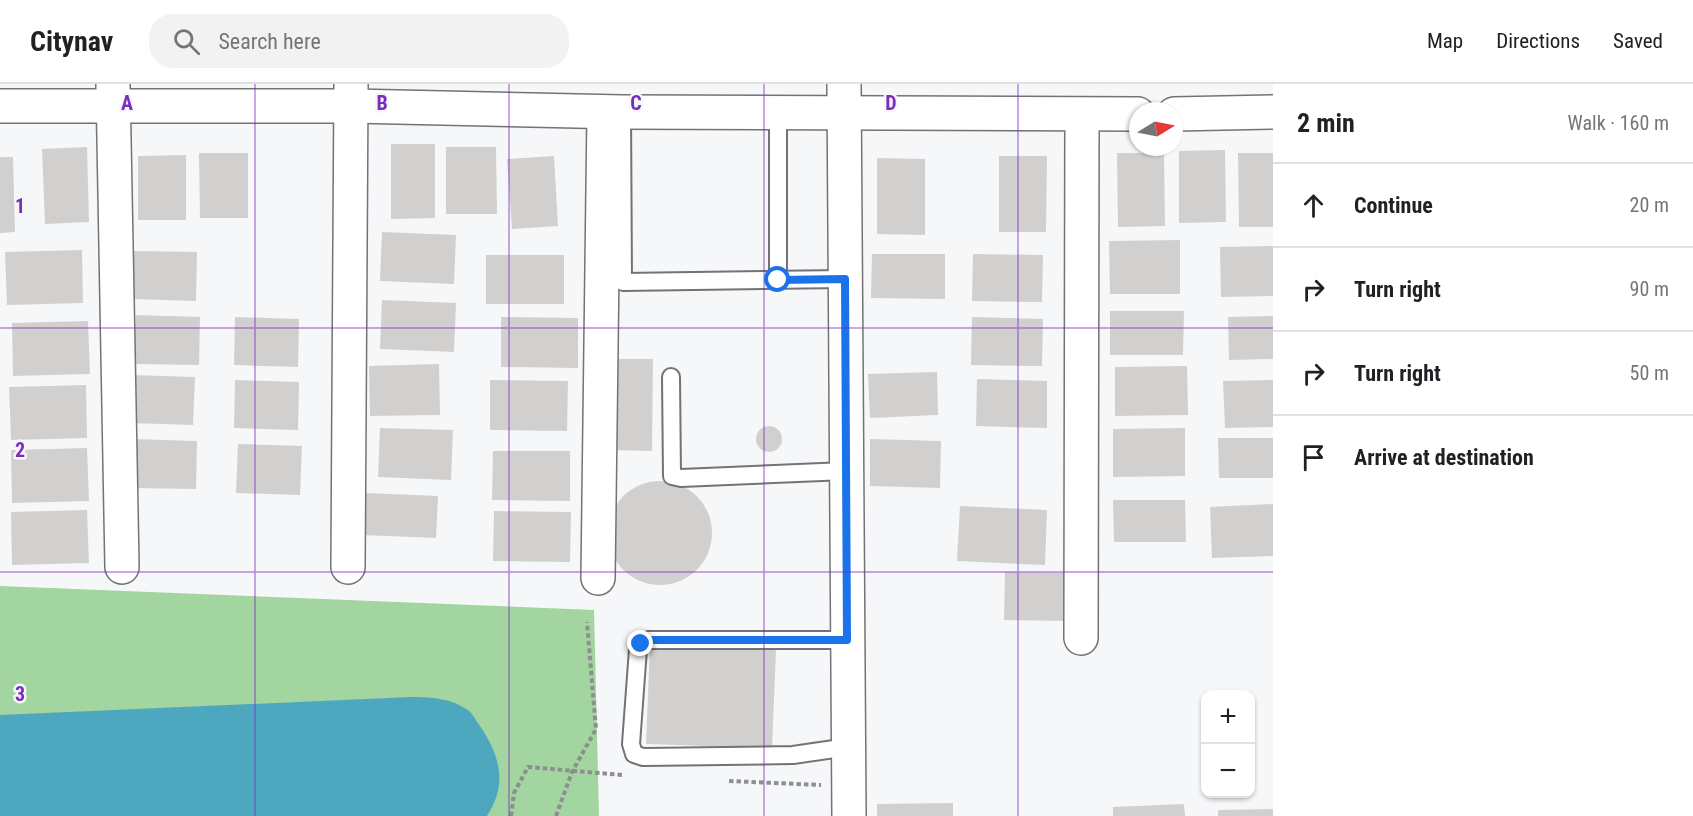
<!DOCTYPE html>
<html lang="en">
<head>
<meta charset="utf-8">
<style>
  :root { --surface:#fff; --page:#f2f2f2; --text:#202124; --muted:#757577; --line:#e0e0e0 }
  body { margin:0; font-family:"Roboto Condensed",sans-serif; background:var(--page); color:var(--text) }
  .controls { position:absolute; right:18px; bottom:18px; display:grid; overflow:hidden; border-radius:12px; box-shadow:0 2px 4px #0004 }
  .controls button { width:54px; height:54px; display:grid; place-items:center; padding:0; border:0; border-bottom:2px solid var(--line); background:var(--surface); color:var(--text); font:30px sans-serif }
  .compass { position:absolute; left:1129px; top:18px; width:54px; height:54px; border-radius:50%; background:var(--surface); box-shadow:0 2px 4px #0004; rotate:80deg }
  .stop { position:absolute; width:18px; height:18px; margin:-14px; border:4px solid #1a73e8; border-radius:50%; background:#fff }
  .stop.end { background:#1a73e8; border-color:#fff; box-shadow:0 2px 6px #0008 }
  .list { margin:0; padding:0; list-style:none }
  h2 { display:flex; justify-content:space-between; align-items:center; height:78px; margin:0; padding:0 24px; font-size:26px }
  h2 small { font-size:20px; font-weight:400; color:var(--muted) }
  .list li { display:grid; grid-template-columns:39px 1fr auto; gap:18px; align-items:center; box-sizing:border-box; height:84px; padding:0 24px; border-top:2px solid var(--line) }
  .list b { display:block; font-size:22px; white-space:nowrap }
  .list em { font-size:20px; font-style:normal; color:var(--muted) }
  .icon { flex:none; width:33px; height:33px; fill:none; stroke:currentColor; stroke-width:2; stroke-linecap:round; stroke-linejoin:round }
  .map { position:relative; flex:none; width:1273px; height:732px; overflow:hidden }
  header { display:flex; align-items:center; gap:36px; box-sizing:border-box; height:84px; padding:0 30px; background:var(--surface); border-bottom:2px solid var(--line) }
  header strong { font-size:28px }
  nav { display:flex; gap:33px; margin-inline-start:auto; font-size:21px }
  .search { width:420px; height:54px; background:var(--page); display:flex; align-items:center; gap:15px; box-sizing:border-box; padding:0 21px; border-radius:24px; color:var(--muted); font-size:22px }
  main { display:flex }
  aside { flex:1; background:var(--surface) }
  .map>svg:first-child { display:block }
  .green { fill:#a2d59f }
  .water { fill:#4da8bf }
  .building { fill:#d2d0cf }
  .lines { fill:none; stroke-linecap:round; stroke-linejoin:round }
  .lane-casing { stroke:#737375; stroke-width:20 }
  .street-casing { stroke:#737375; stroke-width:36 }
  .path { stroke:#8d8e8f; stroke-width:4; stroke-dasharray:4.5 3; stroke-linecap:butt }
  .lane { stroke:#fff; stroke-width:16 }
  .street { stroke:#fff; stroke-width:33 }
  .route { stroke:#1a73e8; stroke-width:8 }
  .grid { fill:none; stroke:#7b2cbf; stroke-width:1.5; stroke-opacity:0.55 }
  .grid-label { font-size:20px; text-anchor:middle; font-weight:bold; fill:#7b2cbf; stroke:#f6f7f9; stroke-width:5; stroke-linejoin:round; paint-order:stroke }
</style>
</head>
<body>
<header>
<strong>Citynav</strong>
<div class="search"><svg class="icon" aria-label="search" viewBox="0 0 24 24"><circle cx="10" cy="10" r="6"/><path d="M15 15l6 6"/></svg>Search here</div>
<nav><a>Map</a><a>Directions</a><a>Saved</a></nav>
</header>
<main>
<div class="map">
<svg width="1273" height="732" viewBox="0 0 1273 732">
  <rect width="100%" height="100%" fill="#f6f7f9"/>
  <polygon class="green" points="0,502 594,526 599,732 0,732"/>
  <path class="water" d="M411,613C431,613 452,614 469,627C473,630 476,637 480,642C500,672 508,700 487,732H0V631Z"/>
  <g class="building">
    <polygon points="391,60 435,60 435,134 391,135"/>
    <polygon points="87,63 89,138 45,140 42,65"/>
    <polygon points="446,63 496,63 497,130 446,130"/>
    <polygon points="1225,66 1226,138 1179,139 1179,67"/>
    <polygon points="199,69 248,69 248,134 200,134"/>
    <polygon points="1117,69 1164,69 1165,142 1118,143"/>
    <polygon points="1238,69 1273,69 1273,143 1239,143"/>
    <polygon points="186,71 186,136 138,136 138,72"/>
    <polygon points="554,72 558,142 512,145 507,75"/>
    <polygon points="999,72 1047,72 1046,148 999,148"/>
    <polygon points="0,73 13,73 15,148 0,149"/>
    <polygon points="877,74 925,75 925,151 877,150"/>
    <polygon points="382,148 456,151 454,200 380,197"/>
    <polygon points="1180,156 1180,210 1110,210 1109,157"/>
    <polygon points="1273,162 1273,212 1221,213 1220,163"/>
    <polygon points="82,166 83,219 7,221 5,168"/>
    <polygon points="133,167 197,168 196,217 132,215"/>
    <polygon points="872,170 945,170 945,215 871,214"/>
    <polygon points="973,170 1043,171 1042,218 972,217"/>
    <rect x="486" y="171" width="78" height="49"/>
    <polygon points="382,216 456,219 454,268 380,265"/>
    <polygon points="1110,227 1184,227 1183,271 1110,271"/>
    <polygon points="136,231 200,233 199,281 134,280"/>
    <polygon points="1273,232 1273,275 1229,276 1228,233"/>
    <polygon points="235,233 299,235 298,283 234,281"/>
    <polygon points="501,233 578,234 578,284 501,283"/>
    <polygon points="972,233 1043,235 1042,282 971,281"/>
    <polygon points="88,237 90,290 13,292 12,239"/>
    <polygon points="613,275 653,275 652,367 612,366"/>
    <polygon points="439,280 440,331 370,332 369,282"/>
    <polygon points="1187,282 1188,331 1115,332 1115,283"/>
    <polygon points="937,288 938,331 870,334 868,290"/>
    <polygon points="130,291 195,293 193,341 129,339"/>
    <polygon points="977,295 1047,297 1047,344 976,342"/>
    <polygon points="235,296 299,298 298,346 234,344"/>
    <polygon points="490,296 568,297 567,347 490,346"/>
    <polygon points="1273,296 1273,343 1225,344 1223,297"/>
    <polygon points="86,301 87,354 11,356 9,303"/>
    <circle cx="769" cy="355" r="13"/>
    <polygon points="380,344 453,346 451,396 378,393"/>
    <polygon points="1185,344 1185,392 1113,393 1113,345"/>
    <polygon points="1218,354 1273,354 1273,394 1219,394"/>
    <polygon points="133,355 197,357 196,405 131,404"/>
    <polygon points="870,355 941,357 940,404 870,402"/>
    <polygon points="238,360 302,362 300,411 236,409"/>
    <polygon points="87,364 89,417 12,419 11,366"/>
    <polygon points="493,367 570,367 570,417 492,416"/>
    <circle cx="660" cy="449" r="52"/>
    <polygon points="365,409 438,412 436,454 363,451"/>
    <polygon points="1113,416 1185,416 1186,458 1114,458"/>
    <polygon points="1273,420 1273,472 1212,474 1210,423"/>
    <polygon points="960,422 1047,426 1045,481 957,477"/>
    <polygon points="87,426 89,479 12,481 11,428"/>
    <polygon points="494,427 571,428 570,478 493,477"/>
    <polygon points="1005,488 1076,489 1075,537 1004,536"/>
    <polygon points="650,561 776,566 772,664 646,660"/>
    <polygon points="953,719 953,732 877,732 877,720"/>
    <polygon points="1184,720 1185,732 1113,732 1113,723"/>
    <polygon points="1273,725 1273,732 1218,732 1218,726"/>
  </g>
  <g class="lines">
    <defs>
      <g id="lane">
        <polyline points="778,27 778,196"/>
        <polyline points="622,28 623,198 845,195"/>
        <polyline points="671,293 672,392 681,394 846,387"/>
        <polyline points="847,556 649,556 641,560 638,565 631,660 634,670 643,673 793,671 848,663"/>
      </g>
      <g id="street">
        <polyline points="844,0 849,732"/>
        <polyline points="113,2 122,483"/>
        <polyline points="0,22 352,22 622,28 1138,30"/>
        <polyline points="1174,30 1273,28"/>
        <polyline points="348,483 351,2"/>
        <polyline points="598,494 604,28"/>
        <polyline points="1081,554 1082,31"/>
      </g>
    </defs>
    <use href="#lane" class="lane-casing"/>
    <use href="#street" class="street-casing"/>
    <g class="path">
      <polyline points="729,697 821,701"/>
      <polyline points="511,732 514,709 528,683 623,691"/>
      <polyline points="556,732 572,688 596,645 587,538"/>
    </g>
    <use href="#lane" class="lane"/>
    <use href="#street" class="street"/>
  </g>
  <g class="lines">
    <polyline class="route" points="641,560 649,556 847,556 845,195 778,196"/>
  </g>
  <path class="grid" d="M255,0V732M509,0V732M764,0V732M1018,0V732M0,244H1273M0,488H1273"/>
  <g class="grid-label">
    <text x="127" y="26">A</text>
    <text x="382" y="26">B</text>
    <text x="636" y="26">C</text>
    <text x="891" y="26">D</text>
    <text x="20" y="129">1</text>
    <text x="20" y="373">2</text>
    <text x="20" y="617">3</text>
  </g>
</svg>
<div class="controls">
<button>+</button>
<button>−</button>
</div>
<svg class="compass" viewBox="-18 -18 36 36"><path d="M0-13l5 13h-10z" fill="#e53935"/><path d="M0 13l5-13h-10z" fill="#757577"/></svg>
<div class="stop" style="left:778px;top:196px"></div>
<div class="stop end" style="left:641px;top:560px"></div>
</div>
<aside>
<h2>2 min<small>Walk · 160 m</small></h2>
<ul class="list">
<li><svg class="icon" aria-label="ahead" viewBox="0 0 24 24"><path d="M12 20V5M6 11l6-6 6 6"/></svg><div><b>Continue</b></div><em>20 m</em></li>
<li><svg class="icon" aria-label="right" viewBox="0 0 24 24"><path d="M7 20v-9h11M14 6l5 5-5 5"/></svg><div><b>Turn right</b></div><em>90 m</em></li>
<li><svg class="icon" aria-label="right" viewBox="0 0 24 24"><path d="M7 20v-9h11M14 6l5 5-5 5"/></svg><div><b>Turn right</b></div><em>50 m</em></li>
<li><svg class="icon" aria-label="arrive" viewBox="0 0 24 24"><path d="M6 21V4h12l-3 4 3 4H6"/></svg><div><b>Arrive at destination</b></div></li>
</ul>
</aside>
</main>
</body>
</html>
